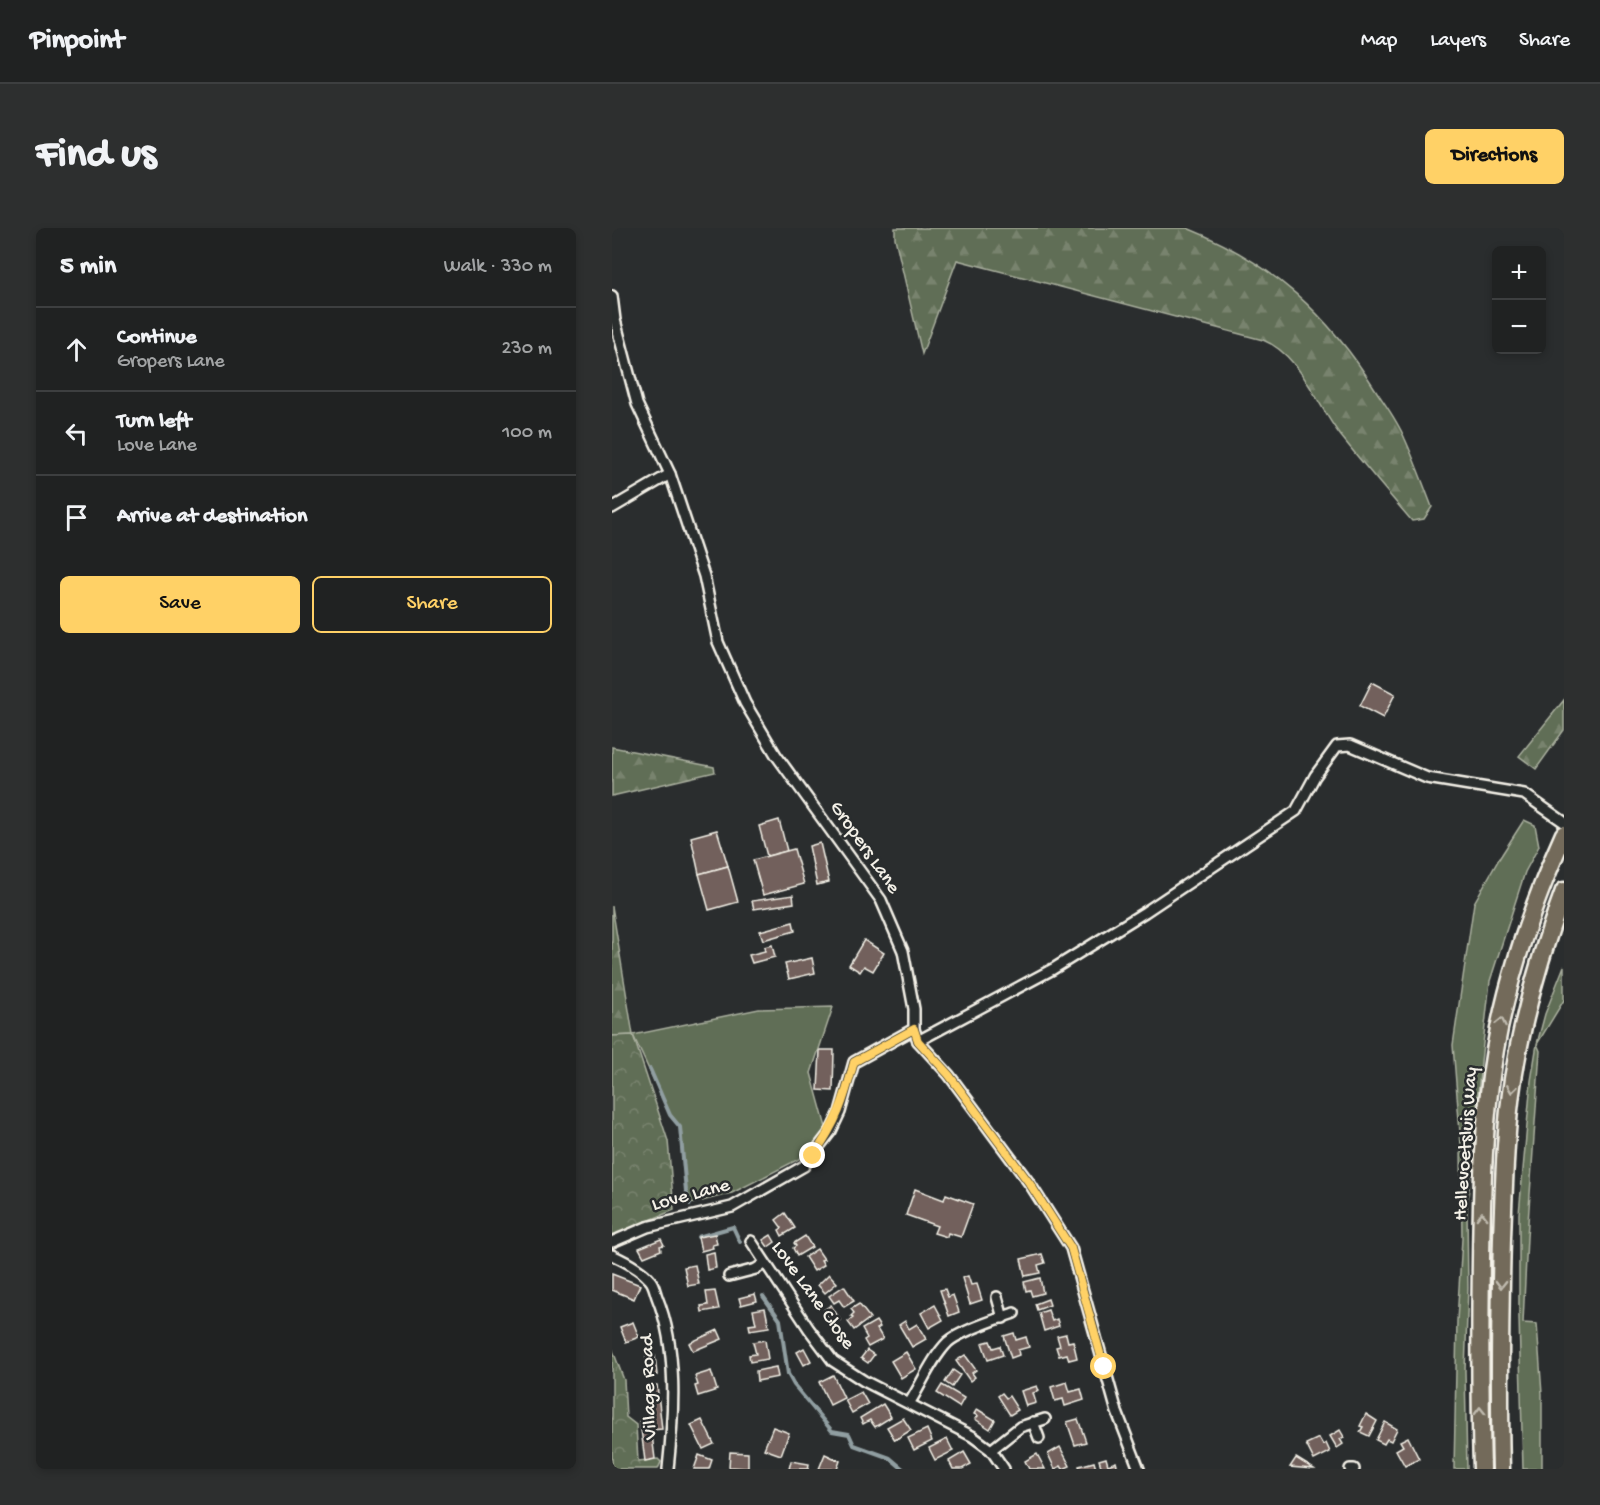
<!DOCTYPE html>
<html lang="en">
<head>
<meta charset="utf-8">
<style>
  :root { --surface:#202222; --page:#2d2f2f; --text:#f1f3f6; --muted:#a2a4a5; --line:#3d3f40; --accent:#ffd166 }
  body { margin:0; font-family:"Gochi Hand",sans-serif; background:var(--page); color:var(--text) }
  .controls { position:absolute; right:18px; top:18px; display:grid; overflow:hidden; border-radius:9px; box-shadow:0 3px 9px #0003 }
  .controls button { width:54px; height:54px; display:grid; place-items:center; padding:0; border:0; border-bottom:2px solid var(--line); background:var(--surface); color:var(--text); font:30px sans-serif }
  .stop { position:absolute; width:18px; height:18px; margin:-14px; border:4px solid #ffd166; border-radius:50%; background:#fff }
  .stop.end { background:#ffd166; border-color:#fff; box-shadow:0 2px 6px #0008 }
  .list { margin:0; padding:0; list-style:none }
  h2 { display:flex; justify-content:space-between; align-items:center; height:78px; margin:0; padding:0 24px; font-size:26px }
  h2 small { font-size:20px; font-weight:400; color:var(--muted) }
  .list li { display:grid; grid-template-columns:39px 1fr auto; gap:18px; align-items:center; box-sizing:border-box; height:84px; padding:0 24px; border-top:2px solid var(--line) }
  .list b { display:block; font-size:22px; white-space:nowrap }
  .list p { margin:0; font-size:20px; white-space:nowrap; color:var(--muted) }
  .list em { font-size:20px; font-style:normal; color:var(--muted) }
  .actions { display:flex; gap:12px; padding:18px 24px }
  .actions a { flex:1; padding:14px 0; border:2px solid var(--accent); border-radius:9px; text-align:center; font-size:21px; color:var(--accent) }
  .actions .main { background:var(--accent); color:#111 }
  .icon { flex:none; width:33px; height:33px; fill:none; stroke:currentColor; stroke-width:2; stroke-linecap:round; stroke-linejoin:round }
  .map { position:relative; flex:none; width:952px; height:1241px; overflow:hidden; border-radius:9px }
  header { display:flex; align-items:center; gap:36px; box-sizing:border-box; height:84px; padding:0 30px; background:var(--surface); border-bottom:2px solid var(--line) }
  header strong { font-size:28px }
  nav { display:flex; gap:33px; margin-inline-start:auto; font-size:21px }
  .intro { display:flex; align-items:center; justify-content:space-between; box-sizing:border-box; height:144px; padding:0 36px }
  h1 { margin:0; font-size:42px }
  .button { padding:15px 27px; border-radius:9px; background:var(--accent); color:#111; font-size:21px; font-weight:700 }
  main { display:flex; gap:36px; padding:0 36px }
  aside { flex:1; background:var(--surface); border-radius:9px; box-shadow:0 3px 9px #0003 }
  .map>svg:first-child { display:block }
  .grass { fill:#616e56; stroke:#aab09f; stroke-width:1.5 }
  .forest { fill:url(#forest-firs); stroke:#aab09f; stroke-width:1.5 }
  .park { fill:url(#park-crowns); stroke:#aab09f; stroke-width:1.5 }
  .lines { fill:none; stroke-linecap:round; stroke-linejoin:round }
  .stream { stroke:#909ea1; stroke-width:4 }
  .building { fill:#72615b; stroke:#f4f1e8; stroke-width:1.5 }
  .minor-casing { stroke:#f4f1e8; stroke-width:14 }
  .trunk-casing { stroke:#f4f1e8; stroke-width:21 }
  .minor { stroke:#2a2d2e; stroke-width:9 }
  .trunk { stroke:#736b5a; stroke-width:16 }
  .oneway { stroke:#c0bbaf }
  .route { stroke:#ffd166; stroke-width:8 }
  .labels { text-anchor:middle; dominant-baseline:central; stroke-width:5; stroke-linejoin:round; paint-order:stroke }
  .street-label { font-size:20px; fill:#f4f1e8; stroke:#2a2d2e }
</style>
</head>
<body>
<header>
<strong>Pinpoint</strong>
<nav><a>Map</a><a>Layers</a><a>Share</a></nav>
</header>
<div class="intro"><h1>Find us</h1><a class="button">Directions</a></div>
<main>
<aside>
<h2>5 min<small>Walk · 330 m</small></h2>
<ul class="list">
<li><svg class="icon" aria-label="ahead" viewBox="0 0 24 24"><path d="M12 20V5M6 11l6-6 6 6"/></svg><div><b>Continue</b><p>Gropers Lane</p></div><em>230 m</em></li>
<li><svg class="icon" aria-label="left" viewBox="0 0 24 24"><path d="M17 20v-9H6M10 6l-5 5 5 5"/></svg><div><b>Turn left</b><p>Love Lane</p></div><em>100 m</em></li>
<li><svg class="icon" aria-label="arrive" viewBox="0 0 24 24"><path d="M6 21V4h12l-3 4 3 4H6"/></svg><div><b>Arrive at destination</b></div></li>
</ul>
<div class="actions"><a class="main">Save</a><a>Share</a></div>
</aside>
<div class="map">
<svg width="952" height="1241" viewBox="0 0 952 1241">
  <defs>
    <pattern id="forest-firs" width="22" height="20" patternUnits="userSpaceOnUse" patternTransform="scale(1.5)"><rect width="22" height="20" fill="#616e56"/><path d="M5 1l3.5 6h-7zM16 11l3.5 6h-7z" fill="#78836e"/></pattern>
    <pattern id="park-crowns" width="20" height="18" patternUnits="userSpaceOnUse" patternTransform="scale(1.5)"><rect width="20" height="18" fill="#616e56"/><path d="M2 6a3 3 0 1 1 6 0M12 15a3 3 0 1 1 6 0" fill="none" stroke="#78836e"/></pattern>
  </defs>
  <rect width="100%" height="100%" fill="#2a2d2e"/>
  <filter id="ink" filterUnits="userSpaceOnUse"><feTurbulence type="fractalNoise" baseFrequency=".0167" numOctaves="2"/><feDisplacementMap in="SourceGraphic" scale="12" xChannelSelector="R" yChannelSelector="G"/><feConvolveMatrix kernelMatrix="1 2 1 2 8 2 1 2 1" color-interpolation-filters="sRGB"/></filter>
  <g filter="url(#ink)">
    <g class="grass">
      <polygon points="912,592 923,597 927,618 913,644 878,753 869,834 855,982 856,1060 853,1143 855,1241 842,1241 845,1093 850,1011 849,917 841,817 862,675 887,631"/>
      <polygon points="952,738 952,772 925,816 928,823 915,1009 911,1095 925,1096 930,1166 930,1241 911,1241 907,1089 907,986 919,853 925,816 933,786"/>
      <polygon points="221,779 199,845 215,903 189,930 120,965 78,976 74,963 68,899 58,887 21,807 147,781"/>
    </g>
    <g class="forest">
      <path d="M283,0H575C660,34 717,87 765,164C775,179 786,194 793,211C803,233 811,256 820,279L812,291L800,293C776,265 752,237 729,208C705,178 689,127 651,112L345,32L310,126L283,10Z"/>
      <polygon points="952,472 952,502 924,541 907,528"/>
      <polygon points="0,519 102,539 103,544 0,568"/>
      <polygon points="0,678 21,807 0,808"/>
    </g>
    <g class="park">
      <polygon points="21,807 56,913 62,982 0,1008 0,808"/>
      <polygon points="0,1120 12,1152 14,1189 24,1197 26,1233 46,1231 49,1234 46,1241 0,1241"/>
    </g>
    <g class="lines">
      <g class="stream">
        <polyline points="38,841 58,887 68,899 74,963 78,976"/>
        <polyline points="86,1009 121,999 128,1014"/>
        <polyline points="151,1068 168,1092 176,1146 182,1157 220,1203 237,1206 242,1217 278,1230 291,1241"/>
      </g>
    </g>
    <g class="building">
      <polygon points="760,454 783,466 771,490 748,478"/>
      <polygon points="167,592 175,623 155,628 147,598"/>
      <polygon points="105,602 116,638 87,646 79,609"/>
      <polygon points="208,615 217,654 205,657 197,618"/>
      <polygon points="182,621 192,656 151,667 141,632"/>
      <polygon points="116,638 126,674 97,682 87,646"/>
      <polygon points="181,667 182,675 142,681 140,673"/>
      <polygon points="181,694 183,703 151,712 148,703"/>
      <polygon points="252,712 272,725 261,743 252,738 248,744 237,737"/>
      <polygon points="160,717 163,729 140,735 137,727 153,723 152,719"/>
      <polygon points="200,730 203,745 177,751 173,736"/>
      <polygon points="208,822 222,822 221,863 206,862"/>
      <polygon points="303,961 332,972 334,966 361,976 349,1009 336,1005 335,1009 322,1005 325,998 294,987"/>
      <polygon points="173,985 183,1000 170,1008 167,1002 170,1000 164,992"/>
      <polygon points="103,1006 105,1016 100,1017 101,1020 89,1023 86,1009"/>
      <polygon points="159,1007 163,1014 156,1019 151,1012"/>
      <polygon points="193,1008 200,1019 185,1028 181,1020 184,1018 182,1015"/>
      <polygon points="49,1011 52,1017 48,1018 49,1022 32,1029 27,1020"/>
      <polygon points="205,1021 212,1031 209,1032 212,1037 202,1043 193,1029"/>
      <polygon points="102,1024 104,1040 95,1042 93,1026"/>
      <polygon points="430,1026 433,1035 426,1037 428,1045 413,1048 409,1031"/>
      <polygon points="83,1037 87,1056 76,1058 72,1039"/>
      <polygon points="0,1046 28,1057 22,1071 0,1062"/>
      <polygon points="217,1046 225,1055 213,1065 206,1057"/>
      <polygon points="356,1048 359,1057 365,1056 370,1072 358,1076 350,1050"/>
      <polygon points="428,1050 431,1065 420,1068 418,1062 414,1063 412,1054"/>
      <polygon points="232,1058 242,1073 232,1079 227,1072 222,1075 217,1068"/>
      <polygon points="333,1061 336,1069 341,1067 347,1084 337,1088 328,1062"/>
      <polygon points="103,1063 107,1081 90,1084 89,1078 96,1077 94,1064"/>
      <polygon points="143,1066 145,1073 129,1077 127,1070"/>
      <polygon points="436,1071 438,1077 425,1082 423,1076"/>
      <polygon points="247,1076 258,1090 242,1102 236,1094 241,1090 239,1088 242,1085 239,1081"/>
      <polygon points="219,1077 228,1092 221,1096 212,1082"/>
      <polygon points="323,1077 331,1092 317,1100 309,1085"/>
      <polygon points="153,1080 157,1099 138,1102 137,1097 144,1096 141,1082"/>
      <polygon points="436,1082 440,1093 445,1091 447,1098 432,1103 427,1085"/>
      <polygon points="264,1093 268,1099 265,1101 271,1111 256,1119 252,1112 255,1110 250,1101"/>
      <polygon points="293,1093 297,1101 305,1096 314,1111 300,1119 287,1097"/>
      <polygon points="21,1094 27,1109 14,1114 8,1099"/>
      <polygon points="106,1102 110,1111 81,1123 77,1115"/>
      <polygon points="402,1105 404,1112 414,1109 417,1119 406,1122 407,1127 399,1130 392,1108"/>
      <polygon points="454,1106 456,1114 461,1113 465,1130 457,1132 455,1126 447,1128 444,1119 448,1118 445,1108"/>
      <polygon points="153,1112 156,1131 138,1134 137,1127 144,1126 141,1114"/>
      <polygon points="378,1113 381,1120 388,1118 391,1127 376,1132 370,1115"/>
      <polygon points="192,1120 199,1133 192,1137 185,1124"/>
      <polygon points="255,1122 262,1127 256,1135 249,1130"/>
      <polygon points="294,1124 304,1141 289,1150 279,1133"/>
      <polygon points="353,1127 364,1142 360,1145 363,1149 358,1153 344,1133"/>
      <polygon points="43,1128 45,1147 36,1148 34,1129"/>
      <polygon points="164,1139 166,1149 145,1153 144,1143"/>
      <polygon points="341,1142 348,1147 340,1159 333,1154"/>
      <polygon points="99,1143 105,1162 86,1168 83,1158 86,1157 83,1148"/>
      <polygon points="221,1147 232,1170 218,1177 207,1154"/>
      <polygon points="455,1154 458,1164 469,1161 472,1172 453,1178 451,1171 443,1173 439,1159"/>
      <polygon points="45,1157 50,1201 39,1202 35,1158"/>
      <polygon points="330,1157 352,1170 347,1179 325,1165"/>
      <polygon points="425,1158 427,1163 421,1165 424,1175 414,1178 409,1163"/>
      <polygon points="249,1164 256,1176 240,1185 233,1172"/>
      <polygon points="390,1165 394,1170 397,1168 406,1182 398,1187 386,1168"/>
      <polygon points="271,1176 279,1189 263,1199 258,1192 251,1196 248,1190"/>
      <polygon points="365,1181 383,1192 378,1201 363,1191 366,1188 362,1186"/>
      <polygon points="754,1186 765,1193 757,1208 748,1204 751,1199 748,1198"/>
      <polygon points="291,1190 299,1202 283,1212 275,1199"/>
      <polygon points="38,1191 43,1231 33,1233 28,1193"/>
      <polygon points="466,1191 474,1214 463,1217 455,1194"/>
      <polygon points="90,1192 102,1216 91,1221 79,1197"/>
      <polygon points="773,1194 785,1201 779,1213 775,1211 772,1216 764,1212"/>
      <polygon points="161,1199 177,1205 169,1227 152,1221"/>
      <polygon points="315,1201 320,1213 302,1222 296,1210"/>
      <polygon points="728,1202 732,1209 728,1211 731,1216 725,1220 718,1208"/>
      <polygon points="796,1209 807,1231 793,1238 784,1222 791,1218 788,1213"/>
      <polygon points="707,1210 711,1217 714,1215 718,1224 702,1232 694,1216"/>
      <polygon points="335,1211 341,1223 323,1232 317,1220"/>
      <polygon points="448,1219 458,1238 451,1241 449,1238 443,1241 436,1226"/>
      <polygon points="118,1224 136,1225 136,1240 117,1239"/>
      <polygon points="352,1224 359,1236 350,1241 341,1241 337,1233"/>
      <polygon points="213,1226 228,1233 225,1241 207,1241"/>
      <polygon points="425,1226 433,1241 417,1241 413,1233"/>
      <polygon points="87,1227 100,1232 97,1241 82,1241"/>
      <polygon points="494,1230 496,1237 504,1234 506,1241 490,1241 487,1232"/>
      <polygon points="684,1230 702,1241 701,1241 678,1239"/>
      <polygon points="179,1233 197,1236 196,1241 177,1241"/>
      <polygon points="482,1234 484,1241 468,1241 467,1238"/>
    </g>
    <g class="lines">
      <defs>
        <g id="minor">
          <polyline points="0,68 3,92 25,176 58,246 92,348 106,414 133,475 164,527 269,672 291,723 302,781 302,801 306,813 337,847 418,956 459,1020 505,1184 527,1241"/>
          <polyline points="0,280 58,246"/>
          <polyline points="306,813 441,741 533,684 684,583 703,548 725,518 738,517 815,550 912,566 952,594"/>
          <polyline points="139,1013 197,1101 221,1133 252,1153 360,1208 379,1222 392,1241"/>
          <polyline points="0,1014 35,999 120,979 192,938 219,903 228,884 242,834 302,801"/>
          <path d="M0,1027C13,1033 29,1041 38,1052C42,1056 43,1064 45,1069C66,1121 62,1185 56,1241"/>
          <polyline points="117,1048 144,1041 153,1035"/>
          <polyline points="385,1069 391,1090"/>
          <path d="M298,1174C310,1155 320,1130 336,1114C348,1103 386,1091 402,1085"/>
          <polyline points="421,1194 427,1210"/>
          <polyline points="379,1222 408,1199 433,1191"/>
          <polyline points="738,1241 742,1241"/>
        </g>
        <g id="trunk">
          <path d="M870,1241C868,1171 868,1101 869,1031C870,961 871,892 883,822C896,747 921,675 952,606"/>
          <path d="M889,1241C887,1164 888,1087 890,1010C892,957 893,903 901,851C911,787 929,724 952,663"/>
        </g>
      </defs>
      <use href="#minor" class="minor-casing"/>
      <use href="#trunk" class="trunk-casing"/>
      <use href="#minor" class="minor"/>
      <use href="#trunk" class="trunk"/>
    </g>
    <defs><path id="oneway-chevron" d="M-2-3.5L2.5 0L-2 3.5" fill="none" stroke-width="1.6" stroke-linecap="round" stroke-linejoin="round" transform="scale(1.5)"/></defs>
    <g class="oneway">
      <use href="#oneway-chevron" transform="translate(889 794) rotate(-78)"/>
      <use href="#oneway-chevron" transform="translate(900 861) rotate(98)"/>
      <use href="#oneway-chevron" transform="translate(870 988) rotate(-90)"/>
      <use href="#oneway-chevron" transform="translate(889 1056) rotate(91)"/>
      <use href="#oneway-chevron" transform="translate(868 1183) rotate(-91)"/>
    </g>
  </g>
  <g class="lines" filter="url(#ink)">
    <path class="route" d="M201,928C225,894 232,873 242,834L302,801L306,813L337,847L418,956L459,1020L492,1139"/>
  </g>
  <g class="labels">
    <g class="street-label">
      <text transform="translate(252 620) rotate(55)">Gropers Lane</text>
      <text transform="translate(855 916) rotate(-86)">Hellevoetsluis Way</text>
      <text transform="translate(79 968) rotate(-15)">Love Lane</text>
      <text transform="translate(200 1068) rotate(54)">Love Lane Close</text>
      <text transform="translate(38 1159) rotate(-92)">Village Road</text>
    </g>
  </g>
</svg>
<div class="controls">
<button>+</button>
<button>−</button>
</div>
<div class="stop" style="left:492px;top:1139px"></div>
<div class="stop end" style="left:201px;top:928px"></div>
</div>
</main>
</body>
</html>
